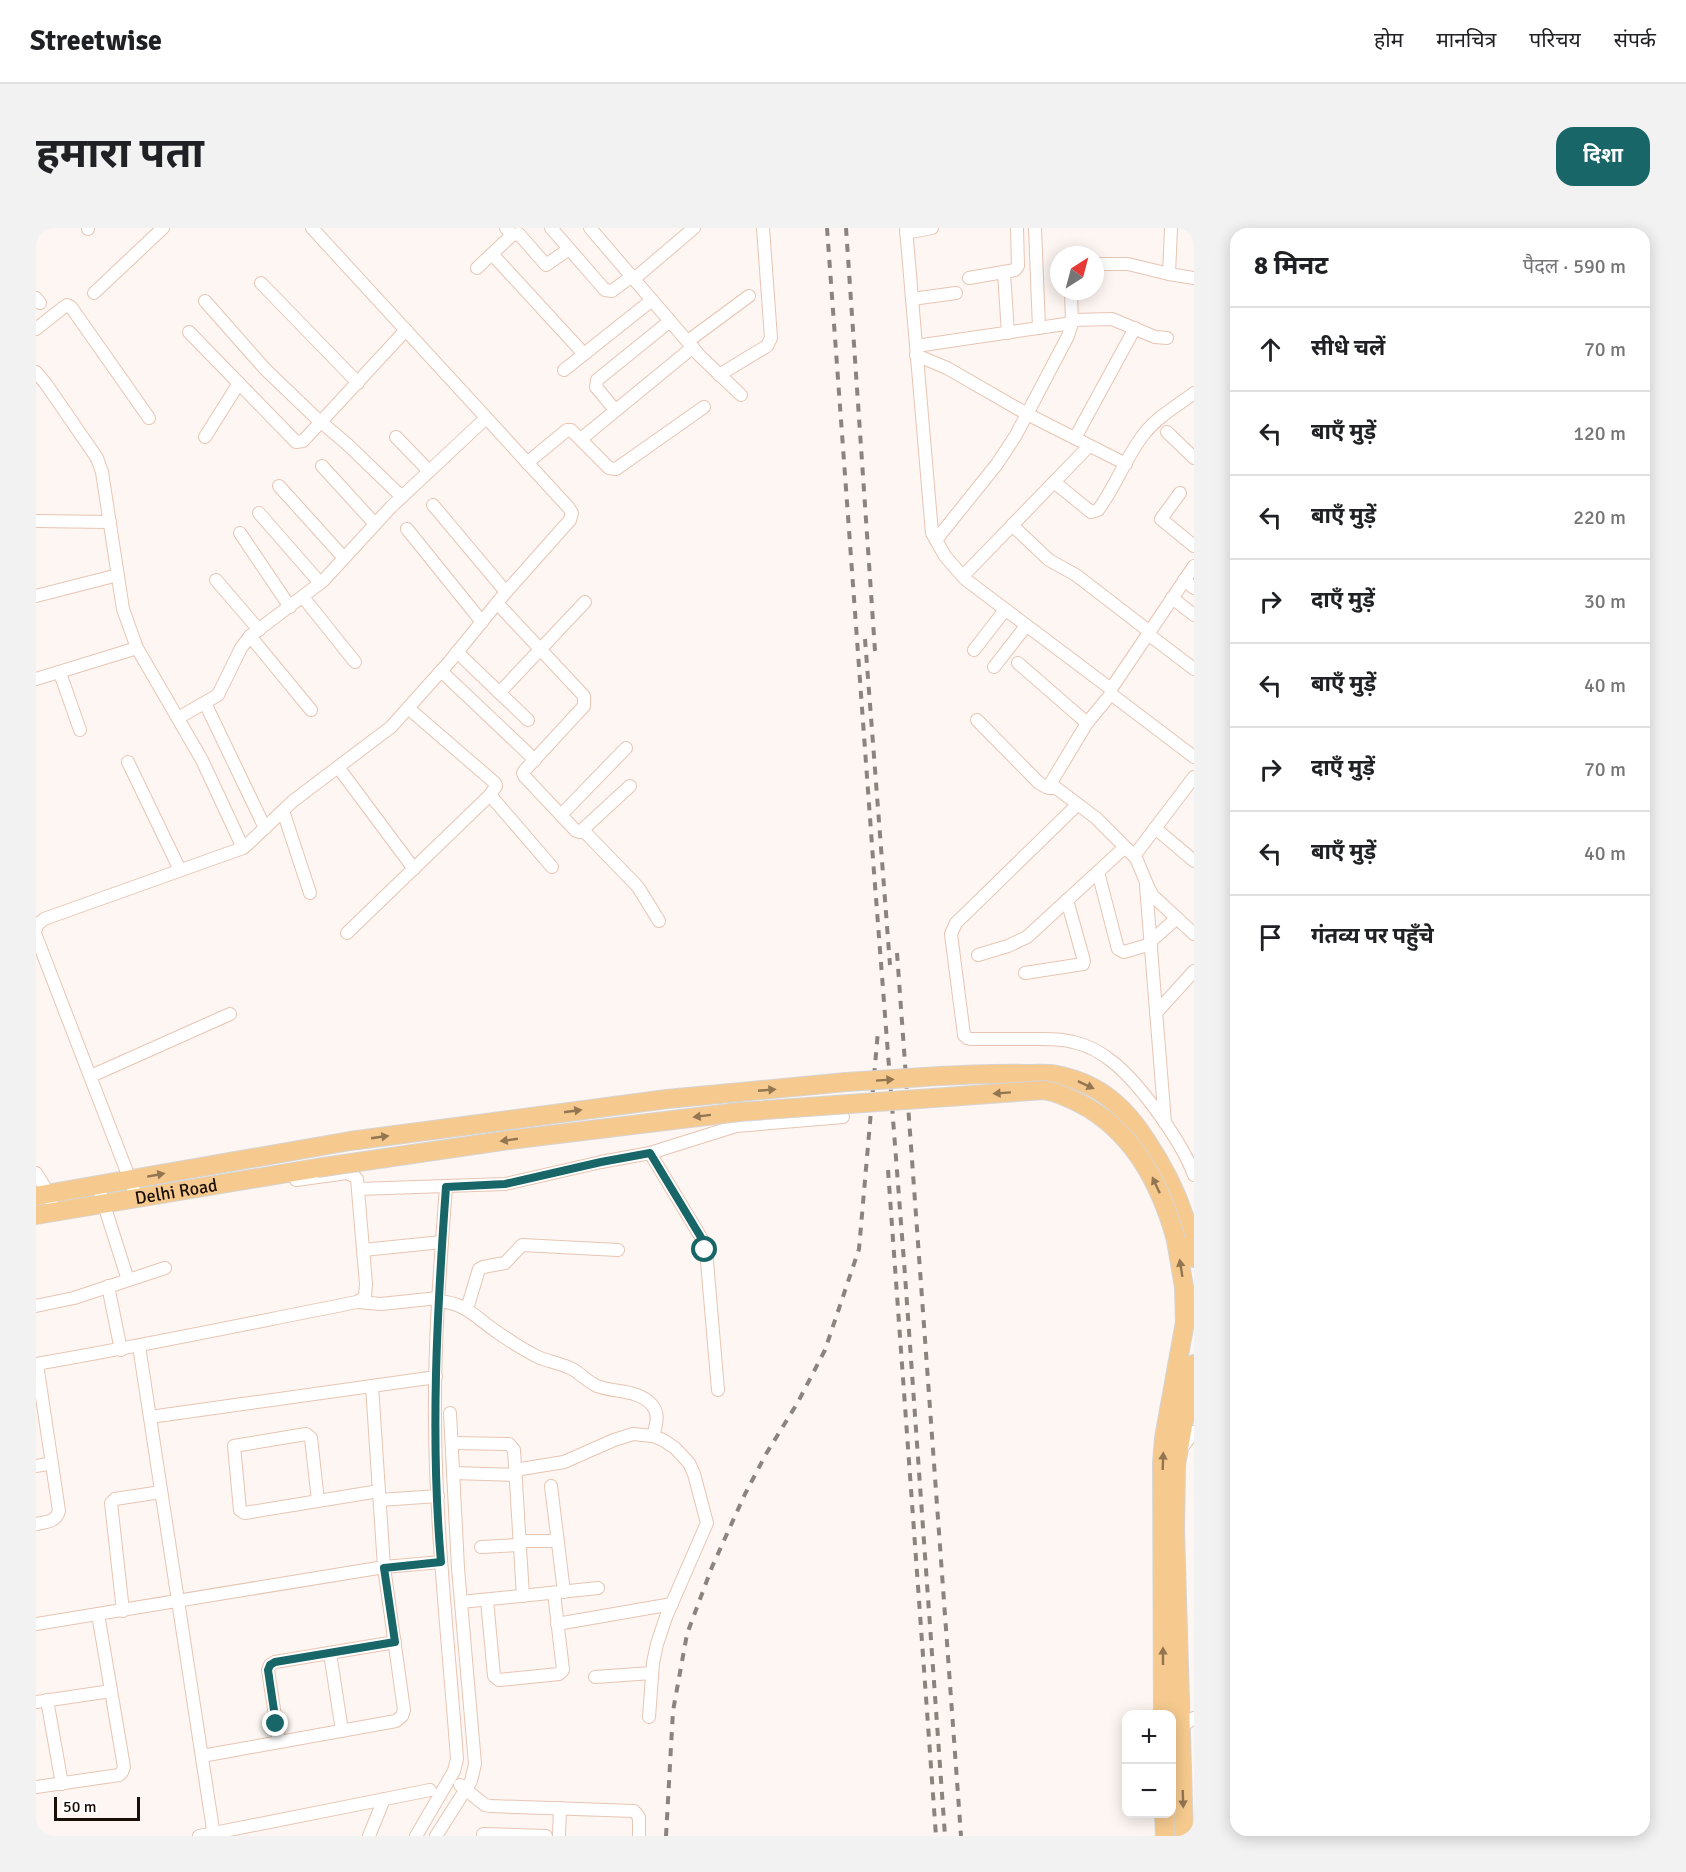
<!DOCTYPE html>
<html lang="hi">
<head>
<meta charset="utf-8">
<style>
  :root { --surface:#fff; --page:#f2f2f2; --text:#202124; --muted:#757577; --line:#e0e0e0; --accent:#186668 }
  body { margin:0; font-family:Signika,"Noto Sans Devanagari",sans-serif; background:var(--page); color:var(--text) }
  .controls { position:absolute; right:18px; bottom:18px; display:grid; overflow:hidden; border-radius:12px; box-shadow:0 3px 15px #0003 }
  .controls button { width:54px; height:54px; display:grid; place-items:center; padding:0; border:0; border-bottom:2px solid var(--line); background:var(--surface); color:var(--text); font:30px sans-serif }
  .compass { position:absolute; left:1014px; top:18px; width:54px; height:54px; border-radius:50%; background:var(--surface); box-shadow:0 3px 15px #0003; rotate:36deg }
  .scale { position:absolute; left:18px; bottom:15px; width:86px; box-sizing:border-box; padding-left:6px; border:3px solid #190e08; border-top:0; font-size:16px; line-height:21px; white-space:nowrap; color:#190e08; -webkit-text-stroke:4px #fff; paint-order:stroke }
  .stop { position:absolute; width:18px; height:18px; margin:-14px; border:4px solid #186668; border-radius:50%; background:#fff }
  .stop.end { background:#186668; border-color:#fff; box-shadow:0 2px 6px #0008 }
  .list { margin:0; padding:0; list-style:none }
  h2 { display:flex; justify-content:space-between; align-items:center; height:78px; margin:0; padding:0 24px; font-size:26px }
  h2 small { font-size:20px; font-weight:400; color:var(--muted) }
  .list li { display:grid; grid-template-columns:39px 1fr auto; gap:18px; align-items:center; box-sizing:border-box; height:84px; padding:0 24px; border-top:2px solid var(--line) }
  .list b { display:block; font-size:22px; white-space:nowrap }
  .list em { font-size:20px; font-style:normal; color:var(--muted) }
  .icon { flex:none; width:33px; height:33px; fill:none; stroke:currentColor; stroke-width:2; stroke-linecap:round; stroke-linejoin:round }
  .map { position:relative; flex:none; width:1158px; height:1608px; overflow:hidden; border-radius:18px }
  header { display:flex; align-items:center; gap:36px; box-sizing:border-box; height:84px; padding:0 30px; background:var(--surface); border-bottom:2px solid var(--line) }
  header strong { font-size:28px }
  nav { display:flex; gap:33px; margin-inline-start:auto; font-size:21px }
  .intro { display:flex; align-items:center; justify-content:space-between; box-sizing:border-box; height:144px; padding:0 36px }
  h1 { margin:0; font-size:42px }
  .button { padding:15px 27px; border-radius:18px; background:var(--accent); color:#fff; font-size:21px; font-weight:700 }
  main { display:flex; gap:36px; padding:0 36px }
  aside { flex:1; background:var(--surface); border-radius:18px; box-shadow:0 3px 15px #0003 }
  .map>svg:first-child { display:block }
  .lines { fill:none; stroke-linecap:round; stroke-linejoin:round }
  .minor-casing { stroke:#e7c5b3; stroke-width:14 }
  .primary-casing { stroke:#d6d4d3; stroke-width:20 }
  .minor { stroke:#fff; stroke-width:12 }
  .primary { stroke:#f6ca8e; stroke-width:18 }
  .rail { stroke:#8c837e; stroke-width:4; stroke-dasharray:8 8; stroke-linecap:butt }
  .primary-bridge-casing { stroke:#d6d4d3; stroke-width:20; stroke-linecap:butt }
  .primary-bridge { stroke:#f6ca8e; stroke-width:18 }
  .oneway { fill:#937552 }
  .route { stroke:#186668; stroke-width:8 }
  .labels { text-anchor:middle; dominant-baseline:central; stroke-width:5; stroke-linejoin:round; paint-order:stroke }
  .street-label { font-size:18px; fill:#190e08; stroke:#fff }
</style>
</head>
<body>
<header>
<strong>Streetwise</strong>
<nav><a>होम</a><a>मानचित्र</a><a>परिचय</a><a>संपर्क</a></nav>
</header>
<div class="intro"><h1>हमारा पता</h1><a class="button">दिशा</a></div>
<main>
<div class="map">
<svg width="1158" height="1608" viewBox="0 0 1158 1608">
  <rect width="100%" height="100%" fill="#fdf6f2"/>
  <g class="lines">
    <defs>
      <g id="minor">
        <polyline points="470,0 476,7 483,6 510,37 533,21"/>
        <polyline points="515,0 569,62 576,63 596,48"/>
        <polyline points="554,0 664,128 705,167"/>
        <polyline points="870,0 896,305 909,328 929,351 1075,461 1075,466 1051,495 1016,553 1015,556 1060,590 1100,630 1113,661 1117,668 1158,706"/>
        <polyline points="999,0 1003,100"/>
        <polyline points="52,1 52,0"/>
        <polyline points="870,5 896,0"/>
        <polyline points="456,26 548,126"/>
        <polyline points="1059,36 1092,36 1133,46 1158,50"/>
        <polyline points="441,40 476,7"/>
        <polyline points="968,45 972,105"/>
        <polyline points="1133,46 1135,0"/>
        <polyline points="933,50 979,42 982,38 981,0"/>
        <polyline points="598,51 658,0"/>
        <polyline points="225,55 322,155"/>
        <polyline points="58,65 127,0"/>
        <polyline points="0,70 4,75"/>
        <polyline points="876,71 920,65"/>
        <polyline points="169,73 229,141 279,189 311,216 366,269"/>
        <polyline points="1036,92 1076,91 1119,109 1131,110"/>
        <polyline points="0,101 28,79 31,77 35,79 113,190"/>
        <polyline points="153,104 260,214 267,213 370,102"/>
        <polyline points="652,113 713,68"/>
        <polyline points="880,118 1036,95"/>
        <polyline points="880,127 911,140 991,186 1090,236"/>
        <polyline points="528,142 616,72"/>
        <polyline points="0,144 10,156 61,230 66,244 87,381 101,420 166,532 207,620"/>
        <polyline points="683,147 731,118 735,110 727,0"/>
        <polyline points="579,182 560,159 561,152 634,93"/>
        <polyline points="1131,204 1158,230"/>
        <polyline points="169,209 203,155"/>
        <polyline points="360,209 393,243"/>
        <polyline points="1039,210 1099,100"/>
        <polyline points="545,211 657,119"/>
        <polyline points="491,235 531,202 535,202 573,240 580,241 668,179"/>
        <polyline points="286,238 339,296"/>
        <path d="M1018,254L1055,284L1062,282C1080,258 1089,230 1108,206C1121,189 1141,178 1158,165"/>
        <polyline points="243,258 308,330"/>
        <polyline points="1144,265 1125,291 1158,318"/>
        <polyline points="397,277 470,364"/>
        <polyline points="223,285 284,355"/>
        <polyline points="0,293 74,294"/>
        <polyline points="976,297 1013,332 1040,347 1114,404"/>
        <polyline points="371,301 446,394"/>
        <polyline points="204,305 254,379"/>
        <polyline points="900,312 961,236 980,207 1032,108 1036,95 1035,63"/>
        <polyline points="927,348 1053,218"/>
        <polyline points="180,352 223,402"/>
        <polyline points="1148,352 1158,360"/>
        <polyline points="0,368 82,347"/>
        <polyline points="267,369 319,434"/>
        <polyline points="1136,370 1158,387"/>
        <polyline points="461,375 548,468 548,478 489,542 487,545 489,549 540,603 544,604 594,558"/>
        <polyline points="1112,406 1158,441"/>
        <polyline points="214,408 275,482"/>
        <polyline points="938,422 969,382"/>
        <polyline points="421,424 492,492"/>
        <polyline points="982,435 1051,495"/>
        <polyline points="958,439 990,398"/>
        <polyline points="405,443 499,532"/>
        <polyline points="24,445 44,502"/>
        <polyline points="0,451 101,420"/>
        <polyline points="1075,461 1158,338"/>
        <polyline points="463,465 549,374"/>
        <polyline points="1075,466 1158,529"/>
        <polyline points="169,475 229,600"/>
        <polyline points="142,490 182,467 205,420 214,408 287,353 355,279 450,190"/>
        <polyline points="941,492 1003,555 1012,560 1018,560"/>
        <polyline points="92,534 144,642"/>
        <polyline points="302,539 378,641"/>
        <polyline points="454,567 516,639"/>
        <path d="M1041,577L920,695L915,706L928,807L931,810L935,811C955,811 975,811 995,811C1009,811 1024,810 1037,814C1052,817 1066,825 1078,835C1105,857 1146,914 1158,947"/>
        <polyline points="247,583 274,665"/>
        <polyline points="525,587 590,520"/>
        <polyline points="1119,600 1158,633"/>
        <polyline points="547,602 602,659 623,693"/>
        <polyline points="1098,628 1158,549"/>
        <polyline points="1062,644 1082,721 1088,724 1115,716"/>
        <polyline points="1110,658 1129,895"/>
        <polyline points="0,701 1,697 8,691 207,620 213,615 257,573 355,499 414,433 470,364 534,292 536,285 533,280 276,0"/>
        <polyline points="311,705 454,567 460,558 459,555 372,480"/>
        <polyline points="0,708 101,970"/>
        <polyline points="1115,713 1141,690"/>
        <polyline points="942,727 972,718 991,709 1089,619"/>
        <polyline points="989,745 1047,736 1048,733 1031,672"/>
        <polyline points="1120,785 1158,743"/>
        <polyline points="55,848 194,786"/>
        <polyline points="614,925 666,1011 670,1022 682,1162"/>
        <polyline points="0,945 13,966 18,984"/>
        <polyline points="62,958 92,1052"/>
        <polyline points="322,961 469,956 565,934 614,925 700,898 807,889"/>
        <polyline points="327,1022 406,1014"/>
        <polyline points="72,1058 85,1122"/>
        <path d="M402,1073C430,1075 439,1089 461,1104C474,1113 489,1123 504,1130C515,1134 528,1136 538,1142C546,1147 552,1154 561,1158C579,1165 602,1161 616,1177C624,1186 620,1197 617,1208"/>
        <polyline points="321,1074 345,1076 402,1070"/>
        <polyline points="0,1078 38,1070 129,1040"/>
        <polyline points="431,1081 443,1041 447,1039 469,1035 486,1017 582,1022"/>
        <polyline points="103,1118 178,1608"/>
        <path d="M0,1136C107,1118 214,1095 321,1074L329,1069L330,1056L321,951L318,948L311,945L260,952"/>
        <polyline points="114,1189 400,1149"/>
        <polyline points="416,1215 473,1216 478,1222 487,1368"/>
        <polyline points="1144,1222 1158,1204"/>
        <polyline points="0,1238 16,1235"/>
        <polyline points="479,1242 528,1234 578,1212 597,1206 617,1208 627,1212 639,1220 653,1235 658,1246 671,1295 630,1389 621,1416 617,1435 613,1489"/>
        <polyline points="417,1245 480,1247"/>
        <polyline points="515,1258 528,1364"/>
        <polyline points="344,1272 402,1268"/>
        <polyline points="282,1273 275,1210 270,1206 198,1218 204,1282 209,1285 343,1263"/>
        <path d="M0,1296C10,1294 20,1294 23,1283L1,1136"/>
        <polyline points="484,1313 521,1313"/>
        <polyline points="445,1319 484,1317"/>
        <polyline points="451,1372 458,1448 463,1452 523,1446 527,1442 518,1365"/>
        <polyline points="425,1374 562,1360"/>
        <polyline points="87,1383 75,1275 79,1271 125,1264"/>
        <polyline points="0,1396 348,1339 405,1334"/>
        <polyline points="521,1396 636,1376"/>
        <polyline points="294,1425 306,1503"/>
        <polyline points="559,1449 616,1445"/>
        <polyline points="11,1472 26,1556"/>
        <polyline points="0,1474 75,1463"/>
        <polyline points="1145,1499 1158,1490"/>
        <polyline points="243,1514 232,1442 234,1437 239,1434 359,1414"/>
        <polyline points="166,1528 360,1493 366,1488 368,1482 348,1339 336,1158"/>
        <polyline points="424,1557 449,1577 454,1578 598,1583 603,1589 603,1608"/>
        <polyline points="0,1559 83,1547 86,1544 88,1539 62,1386"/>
        <polyline points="447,1606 510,1608"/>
        <polyline points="163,1608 394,1562"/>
        <polyline points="333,1608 348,1571"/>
        <path d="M380,1608L418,1543L421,1531C413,1419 400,1307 399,1195C398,1116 404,1038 410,959"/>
        <polyline points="400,1608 435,1553 439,1536 422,1340 414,1185"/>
        <polyline points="523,1608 524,1580"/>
      </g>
      <g id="primary">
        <path d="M888,849C922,847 955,845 989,846C999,846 1011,845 1021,847C1041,851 1062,860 1078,874C1091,885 1101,898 1110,912C1134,948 1152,986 1158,1030"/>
        <polyline points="0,968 314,913 631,871 810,854"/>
        <path id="s1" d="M0,987L281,940"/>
        <polyline points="1127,1486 1126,1235 1128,1210 1149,1094 1148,1059 1140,1012"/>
        <polyline points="1128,1586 1129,1608"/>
        <polyline points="1148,1608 1139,1303 1140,1237 1158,1136"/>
      </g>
    </defs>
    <use href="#minor" class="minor-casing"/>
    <use href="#primary" class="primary-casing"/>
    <use href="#minor" class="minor"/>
    <use href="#primary" class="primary"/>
    <g class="rail">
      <polyline points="791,0 837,631 869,1047 909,1608"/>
      <polyline points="810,0 839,423"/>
      <polyline points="829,411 854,737"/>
      <polyline points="861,725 925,1608"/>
      <polyline points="852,942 900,1608"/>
      <polyline points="630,1608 637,1483 651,1406 676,1339 709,1266 730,1226 762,1174 789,1122 823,1021 842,803"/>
    </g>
    <defs>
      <g id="primary-bridge">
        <polyline points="810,854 888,849"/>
        <path d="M281,940L473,912L703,884L1008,862C1022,864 1034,870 1047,877C1098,905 1125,957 1140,1012"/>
      </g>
    </defs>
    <use href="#primary-bridge" class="primary-bridge-casing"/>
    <use href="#primary-bridge" class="primary-bridge"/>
  </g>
  <defs><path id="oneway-solid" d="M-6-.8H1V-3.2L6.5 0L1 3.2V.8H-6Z" transform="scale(1.5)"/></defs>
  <g class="oneway">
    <use href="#oneway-solid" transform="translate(849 852) rotate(-4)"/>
    <use href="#oneway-solid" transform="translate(1050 857) rotate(25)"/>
    <use href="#oneway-solid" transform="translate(731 862) rotate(-5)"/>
    <use href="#oneway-solid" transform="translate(966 865) rotate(176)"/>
    <use href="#oneway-solid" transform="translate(537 883) rotate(-8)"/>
    <use href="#oneway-solid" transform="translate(666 888) rotate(173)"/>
    <use href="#oneway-solid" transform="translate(344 909) rotate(-8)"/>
    <use href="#oneway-solid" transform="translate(473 912) rotate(172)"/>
    <use href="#oneway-solid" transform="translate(120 947) rotate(-10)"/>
    <use href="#oneway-solid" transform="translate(1120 957) rotate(-115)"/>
    <use href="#oneway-solid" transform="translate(1145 1040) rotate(-99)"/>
    <use href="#oneway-solid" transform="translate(1127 1233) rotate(-88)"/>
    <use href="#oneway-solid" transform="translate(1127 1428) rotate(-90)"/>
    <use href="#oneway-solid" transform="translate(1147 1571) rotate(88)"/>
  </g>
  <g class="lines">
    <path class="route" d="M240,1496L232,1442L234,1437L239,1434L359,1414L348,1340L405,1334C394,1209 401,1084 410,959L469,956L565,934L614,925L666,1011L669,1022"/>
  </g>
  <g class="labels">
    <g class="street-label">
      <text stroke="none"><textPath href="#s1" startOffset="142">Delhi Road</textPath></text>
    </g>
  </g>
</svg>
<div class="controls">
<button>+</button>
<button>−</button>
</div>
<svg class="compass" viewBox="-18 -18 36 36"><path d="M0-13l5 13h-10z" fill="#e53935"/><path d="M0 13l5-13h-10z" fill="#757577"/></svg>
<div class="scale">50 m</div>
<div class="stop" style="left:669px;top:1022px"></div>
<div class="stop end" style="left:240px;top:1496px"></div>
</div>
<aside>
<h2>8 मिनट<small>पैदल · 590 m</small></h2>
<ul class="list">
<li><svg class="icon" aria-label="ahead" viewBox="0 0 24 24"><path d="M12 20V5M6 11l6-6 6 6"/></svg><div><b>सीधे चलें</b></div><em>70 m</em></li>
<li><svg class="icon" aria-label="left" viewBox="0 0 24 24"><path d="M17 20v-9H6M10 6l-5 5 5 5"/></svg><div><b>बाएँ मुड़ें</b></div><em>120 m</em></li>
<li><svg class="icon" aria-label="left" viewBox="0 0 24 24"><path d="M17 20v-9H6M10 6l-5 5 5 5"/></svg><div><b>बाएँ मुड़ें</b></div><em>220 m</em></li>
<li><svg class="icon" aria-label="right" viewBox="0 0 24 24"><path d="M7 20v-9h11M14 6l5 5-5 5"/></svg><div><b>दाएँ मुड़ें</b></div><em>30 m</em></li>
<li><svg class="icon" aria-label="left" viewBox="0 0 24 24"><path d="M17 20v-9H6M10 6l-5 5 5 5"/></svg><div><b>बाएँ मुड़ें</b></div><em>40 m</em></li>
<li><svg class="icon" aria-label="right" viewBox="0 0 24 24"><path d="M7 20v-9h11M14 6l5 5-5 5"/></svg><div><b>दाएँ मुड़ें</b></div><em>70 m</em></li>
<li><svg class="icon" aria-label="left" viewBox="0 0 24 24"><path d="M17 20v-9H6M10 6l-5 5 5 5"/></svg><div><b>बाएँ मुड़ें</b></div><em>40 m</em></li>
<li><svg class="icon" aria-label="arrive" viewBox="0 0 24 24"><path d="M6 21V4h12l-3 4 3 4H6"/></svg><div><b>गंतव्य पर पहुँचे</b></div></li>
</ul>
</aside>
</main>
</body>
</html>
